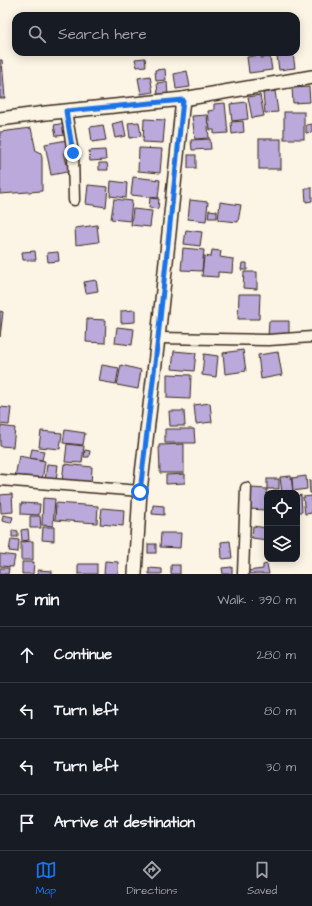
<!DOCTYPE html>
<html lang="en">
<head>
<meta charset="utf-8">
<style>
  :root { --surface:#171b24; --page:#242831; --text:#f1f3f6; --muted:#9ea1a6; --line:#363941; --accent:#1a73e8 }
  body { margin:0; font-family:"Architects Daughter",sans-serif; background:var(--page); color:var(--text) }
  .controls { position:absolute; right:12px; bottom:12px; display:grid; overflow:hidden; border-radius:8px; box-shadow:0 2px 10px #0003 }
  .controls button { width:36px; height:36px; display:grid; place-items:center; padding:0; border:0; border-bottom:1px solid var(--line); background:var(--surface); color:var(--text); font:20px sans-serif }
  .stop { position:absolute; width:12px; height:12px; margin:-9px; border:3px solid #1a73e8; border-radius:50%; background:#fff }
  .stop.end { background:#1a73e8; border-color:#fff; box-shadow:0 1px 4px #0008 }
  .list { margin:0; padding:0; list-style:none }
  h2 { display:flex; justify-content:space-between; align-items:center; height:52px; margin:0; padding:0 16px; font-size:17px }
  h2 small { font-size:13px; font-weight:400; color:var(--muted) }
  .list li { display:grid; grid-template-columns:26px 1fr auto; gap:12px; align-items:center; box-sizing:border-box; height:56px; padding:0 16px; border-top:1px solid var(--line) }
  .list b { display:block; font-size:15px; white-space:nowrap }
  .list em { font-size:13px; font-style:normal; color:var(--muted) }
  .icon { flex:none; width:22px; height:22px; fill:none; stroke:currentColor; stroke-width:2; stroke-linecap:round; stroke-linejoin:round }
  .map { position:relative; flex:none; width:312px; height:574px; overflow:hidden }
  .search { position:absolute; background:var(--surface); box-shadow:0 2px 10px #0003; left:12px; right:12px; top:12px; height:44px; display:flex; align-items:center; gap:10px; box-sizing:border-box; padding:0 14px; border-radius:12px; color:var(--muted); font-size:15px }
  .sheet { height:276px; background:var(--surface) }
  nav { display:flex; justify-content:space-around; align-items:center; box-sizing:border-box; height:56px; border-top:1px solid var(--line); background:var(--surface); font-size:11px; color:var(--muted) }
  nav a { display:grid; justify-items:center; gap:2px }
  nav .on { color:var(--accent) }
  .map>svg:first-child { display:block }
  .building { fill:#baa9da; stroke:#3b2a1e }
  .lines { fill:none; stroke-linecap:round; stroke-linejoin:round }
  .minor-casing { stroke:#3b2a1e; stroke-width:13 }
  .tertiary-casing { stroke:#3b2a1e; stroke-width:16 }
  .minor { stroke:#fcf5e5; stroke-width:10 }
  .tertiary { stroke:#fcf5e5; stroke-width:13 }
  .route { stroke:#1a73e8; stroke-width:5 }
</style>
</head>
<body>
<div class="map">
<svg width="312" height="574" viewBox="0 0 312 574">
  <rect width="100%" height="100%" fill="#fcf5e5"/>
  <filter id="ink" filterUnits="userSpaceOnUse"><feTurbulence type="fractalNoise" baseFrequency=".025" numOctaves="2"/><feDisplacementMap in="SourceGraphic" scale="8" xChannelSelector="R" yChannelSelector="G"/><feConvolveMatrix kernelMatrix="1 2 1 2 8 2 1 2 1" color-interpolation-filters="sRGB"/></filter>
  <g filter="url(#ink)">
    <g class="building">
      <polygon points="262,52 278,52 278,55 263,56"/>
      <polygon points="293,54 295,68 279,70 277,56"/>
      <polygon points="261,55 261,58 270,57 272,70 249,73 247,57"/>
      <polygon points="145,58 146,66 137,67 135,59"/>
      <polygon points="0,60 2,60 5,98 0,98"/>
      <polygon points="165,69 166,80 156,81 155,70"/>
      <polygon points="187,71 190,87 176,89 174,74"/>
      <polygon points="150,76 153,92 141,94 138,78"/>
      <polygon points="167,82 168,96 158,97 157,83"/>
      <polygon points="309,87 310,102 293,103 292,88"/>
      <polygon points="275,91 278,112 265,113 263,93"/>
      <polygon points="260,95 264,116 252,118 248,97"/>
      <polygon points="246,102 248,119 232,121 230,104"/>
      <polygon points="225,103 228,133 214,134 214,130 210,130 208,111 214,110 214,104"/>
      <rect x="284" y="112" width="20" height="27"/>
      <polygon points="207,115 209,138 195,139 192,116"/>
      <polygon points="144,119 165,120 163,143 143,142"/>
      <polygon points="123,121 126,136 115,138 112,124"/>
      <polygon points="243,121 244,132 232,134 231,122"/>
      <polygon points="139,122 141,136 130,138 128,123"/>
      <polygon points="65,123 66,135 56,136 54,125"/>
      <polygon points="312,124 312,132 306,133 306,125"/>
      <polygon points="103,125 106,140 92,142 90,127"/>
      <polygon points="31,128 36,151 41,153 42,158 42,191 0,194 0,132"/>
      <polygon points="210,139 211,149 192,150 191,140"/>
      <rect x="259" y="139" width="22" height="30"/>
      <polygon points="67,140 69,151 64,152 67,165 71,164 72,171 51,175 45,144"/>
      <polygon points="139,148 162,149 160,173 138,171"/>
      <polygon points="105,150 106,160 90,161 89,151"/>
      <rect x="188" y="155" width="8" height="13"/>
      <polygon points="99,163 107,163 108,170 99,170"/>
      <polygon points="133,177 160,180 158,198 131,195"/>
      <polygon points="111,181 127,183 126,198 110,196"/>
      <polygon points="88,185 108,187 106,207 86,204"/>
      <polygon points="305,188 312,188 312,201 306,202"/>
      <polygon points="150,198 159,199 158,209 149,208"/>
      <polygon points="114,199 132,201 130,221 111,219"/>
      <polygon points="190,200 208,202 206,221 188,219"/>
      <polygon points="220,202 241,205 238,222 218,220"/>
      <polygon points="133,209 152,211 150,227 131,225"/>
      <polygon points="209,210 217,211 217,218 208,218"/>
      <polygon points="97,225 99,242 76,245 75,228"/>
      <polygon points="186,230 202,232 200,246 184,244"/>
      <polygon points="183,248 204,250 202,271 181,270"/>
      <polygon points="212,250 221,251 220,257 233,259 232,273 218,272 218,277 202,276 204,256 211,257"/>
      <polygon points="35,251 36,260 23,260 22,252"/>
      <polygon points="58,252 59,261 48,262 47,253"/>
      <polygon points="242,263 247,263 247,270 241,270"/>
      <polygon points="244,272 257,272 257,289 243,288"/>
      <polygon points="96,280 98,291 86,293 84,282"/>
      <polygon points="239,294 260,294 259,319 238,319"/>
      <polygon points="135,310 135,322 121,323 121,311"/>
      <polygon points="0,311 3,312 0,337"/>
      <polygon points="87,319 106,320 105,343 86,342"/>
      <polygon points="269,321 289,321 289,337 268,337"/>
      <polygon points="117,327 134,329 132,345 115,343"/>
      <polygon points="243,350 246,371 225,374 223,353"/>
      <polygon points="174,351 196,353 194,371 172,369"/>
      <polygon points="278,352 282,375 261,379 258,355"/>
      <polygon points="204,354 218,356 216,377 202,375"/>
      <polygon points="102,365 119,368 116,384 99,381"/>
      <polygon points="121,365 141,370 138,389 117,385"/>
      <polygon points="167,374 191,375 190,399 167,398"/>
      <polygon points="210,403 212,422 196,424 194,405"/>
      <polygon points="0,407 11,408 9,425 0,424"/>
      <polygon points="169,411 184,411 185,426 170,426"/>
      <polygon points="0,426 15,428 13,447 0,446"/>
      <polygon points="165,429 194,429 195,443 165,443"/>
      <polygon points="65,430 85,433 83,445 63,443"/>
      <polygon points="41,431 62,433 60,449 39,447"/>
      <polygon points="67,444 84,446 82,463 65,462"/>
      <polygon points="184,444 184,473 160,473 159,445"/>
      <polygon points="32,449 44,451 42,460 30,458"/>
      <polygon points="85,450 90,451 89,457 84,457"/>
      <polygon points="19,456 45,461 42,481 15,477"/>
      <polygon points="47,464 58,465 56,481 45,480"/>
      <polygon points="64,464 92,467 91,485 62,481"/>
      <polygon points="185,474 185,483 166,484 166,475"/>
      <polygon points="291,476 293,492 282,493 280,477"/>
      <polygon points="306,476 307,489 293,491 292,478"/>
      <rect x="267" y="479" width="12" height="10"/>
      <polygon points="309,481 312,481 312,493 310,493"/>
      <polygon points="251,488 267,489 265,510 249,509"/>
      <polygon points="12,494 13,512 1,513 0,495"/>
      <polygon points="301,495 302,512 297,512 297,496"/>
      <polygon points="312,496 312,513 305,514 303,497"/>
      <polygon points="43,498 55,499 53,526 42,525"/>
      <polygon points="21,503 40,504 39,515 21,514"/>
      <polygon points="56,503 98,506 97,523 55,520"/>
      <polygon points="153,505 164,506 164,515 152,514"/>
      <polygon points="102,508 124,510 123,526 100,524"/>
      <polygon points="3,515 13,517 11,523 2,521"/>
      <polygon points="30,516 40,516 41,528 30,528"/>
      <polygon points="253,526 267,528 267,540 252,538"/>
      <polygon points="43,527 54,527 54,541 42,540"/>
      <polygon points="28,529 29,540 22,541 21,530"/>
      <polygon points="12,530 18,531 18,537 12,537"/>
      <polygon points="161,533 181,533 180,548 160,547"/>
      <polygon points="11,539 19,540 18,552 9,551"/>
      <polygon points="33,541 33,560 21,560 21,542"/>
      <polygon points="230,541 232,558 222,559 221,542"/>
      <rect x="148" y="544" width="8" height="9"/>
      <polygon points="0,554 15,556 13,567 0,566"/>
      <polygon points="105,561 118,562 118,574 104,574"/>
      <polygon points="22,562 34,562 33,574 22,574"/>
      <rect x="78" y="564" width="19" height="10"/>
      <polygon points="267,564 269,574 247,574 247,571 263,569 263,565"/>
      <rect x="171" y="565" width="9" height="9"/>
      <polygon points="232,567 232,574 223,574 222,568"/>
      <polygon points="0,568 9,568 8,574 0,574"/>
      <polygon points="149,568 162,569 162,574 149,574"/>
      <polygon points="38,570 52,571 52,574 38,574"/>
    </g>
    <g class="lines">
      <defs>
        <g id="minor">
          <polyline points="66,111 73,153 74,200"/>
          <polyline points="158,338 269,340 312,337"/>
          <polyline points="0,480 140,491"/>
          <polyline points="243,574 246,488"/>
        </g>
        <g id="tertiary">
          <polyline points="0,119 46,113 183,99 312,77"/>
          <polyline points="135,574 140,491 158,338 183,99"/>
        </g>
      </defs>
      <use href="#minor" class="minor-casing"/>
      <use href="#tertiary" class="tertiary-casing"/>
      <use href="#minor" class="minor"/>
      <use href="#tertiary" class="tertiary"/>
    </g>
  </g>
  <g class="lines" filter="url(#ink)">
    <polyline class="route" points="73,153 66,111 183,100 158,338 140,492"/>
  </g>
</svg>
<div class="controls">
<button><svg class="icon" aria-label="locate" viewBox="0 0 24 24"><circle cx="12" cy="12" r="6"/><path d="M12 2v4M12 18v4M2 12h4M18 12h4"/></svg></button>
<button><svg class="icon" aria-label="layers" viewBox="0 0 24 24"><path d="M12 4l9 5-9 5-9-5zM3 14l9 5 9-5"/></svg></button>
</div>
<div class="stop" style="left:140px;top:492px"></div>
<div class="stop end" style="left:73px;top:153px"></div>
<div class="search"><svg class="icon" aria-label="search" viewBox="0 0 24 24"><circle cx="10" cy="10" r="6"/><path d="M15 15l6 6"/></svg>Search here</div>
</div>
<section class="sheet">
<h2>5 min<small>Walk · 390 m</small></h2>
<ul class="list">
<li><svg class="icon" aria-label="ahead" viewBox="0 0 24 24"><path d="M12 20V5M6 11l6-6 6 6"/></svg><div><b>Continue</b></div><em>280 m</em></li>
<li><svg class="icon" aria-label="left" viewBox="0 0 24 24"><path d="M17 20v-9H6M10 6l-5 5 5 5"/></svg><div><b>Turn left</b></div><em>80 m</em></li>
<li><svg class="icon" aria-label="left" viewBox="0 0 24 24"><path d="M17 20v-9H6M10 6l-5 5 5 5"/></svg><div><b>Turn left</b></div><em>30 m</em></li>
<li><svg class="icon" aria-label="arrive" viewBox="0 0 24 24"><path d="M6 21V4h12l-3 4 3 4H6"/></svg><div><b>Arrive at destination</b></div></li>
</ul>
</section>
<nav>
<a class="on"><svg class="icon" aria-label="map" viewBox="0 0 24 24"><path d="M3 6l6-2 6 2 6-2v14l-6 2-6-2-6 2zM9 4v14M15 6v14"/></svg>Map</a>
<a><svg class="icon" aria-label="directions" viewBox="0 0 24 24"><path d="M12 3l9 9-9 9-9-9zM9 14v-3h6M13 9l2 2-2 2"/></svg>Directions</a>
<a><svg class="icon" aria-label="saved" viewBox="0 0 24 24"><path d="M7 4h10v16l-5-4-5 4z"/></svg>Saved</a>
</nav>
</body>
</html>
